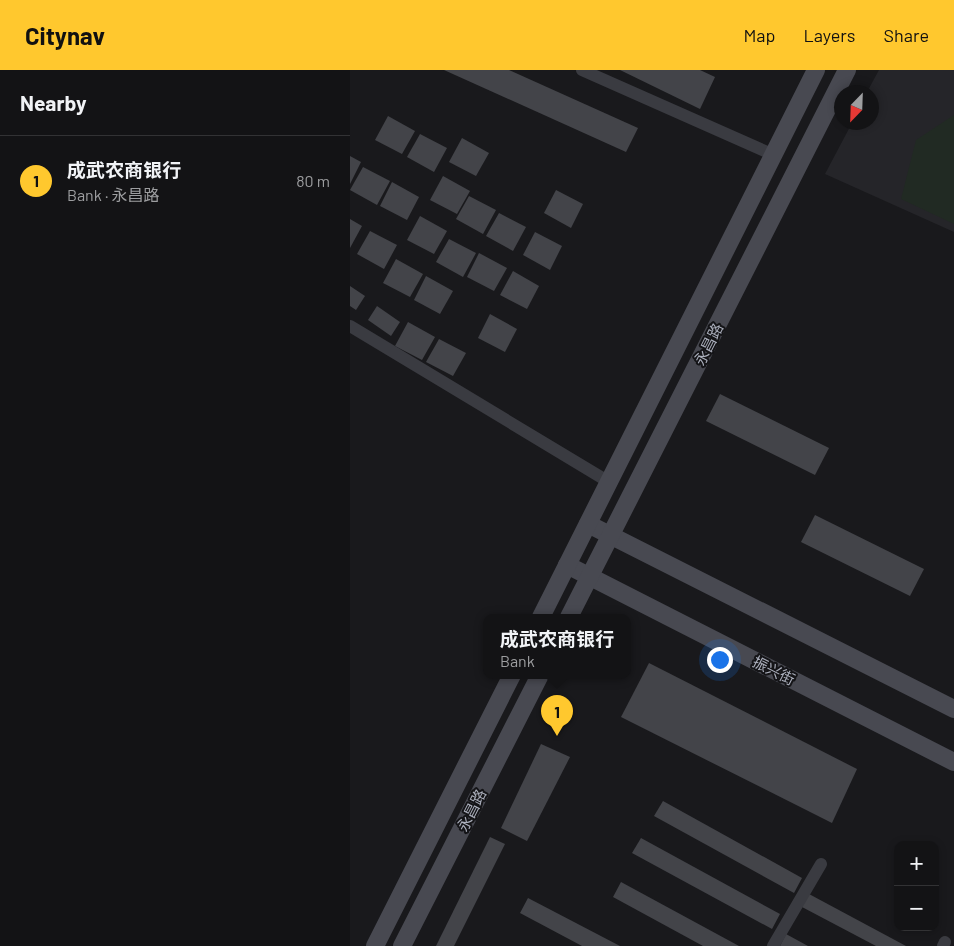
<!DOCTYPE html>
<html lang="en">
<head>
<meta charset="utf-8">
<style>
  :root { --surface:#131315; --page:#1c1c1e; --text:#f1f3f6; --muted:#9d9ea0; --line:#323234; --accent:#ffc82e }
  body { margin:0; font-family:Barlow,"Noto Sans SC",sans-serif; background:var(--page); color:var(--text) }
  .controls { position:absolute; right:15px; bottom:15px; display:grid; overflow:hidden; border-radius:10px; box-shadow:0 2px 8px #0003 }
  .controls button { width:45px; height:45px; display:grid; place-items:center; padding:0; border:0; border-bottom:1px solid var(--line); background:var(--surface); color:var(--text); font:25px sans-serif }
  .compass { position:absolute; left:484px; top:15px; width:45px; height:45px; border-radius:50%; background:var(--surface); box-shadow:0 2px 8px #0003; rotate:203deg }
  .you { position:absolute; left:369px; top:589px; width:18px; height:18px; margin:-12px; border:4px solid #fff; border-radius:50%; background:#1a73e8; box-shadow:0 0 0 8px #1a73e833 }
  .badge { display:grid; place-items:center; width:32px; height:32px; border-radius:50%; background:var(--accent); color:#111; font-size:16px; font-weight:700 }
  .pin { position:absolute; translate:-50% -41px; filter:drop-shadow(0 1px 2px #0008) }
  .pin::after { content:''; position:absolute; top:26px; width:18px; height:15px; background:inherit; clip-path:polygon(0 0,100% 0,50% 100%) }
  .popup { position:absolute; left:133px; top:544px; width:148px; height:65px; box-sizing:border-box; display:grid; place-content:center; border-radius:10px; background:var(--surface); filter:drop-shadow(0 1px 4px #0005); font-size:16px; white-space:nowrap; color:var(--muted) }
  .popup b { font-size:19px; color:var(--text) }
  .popup::after { content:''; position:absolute; left:50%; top:100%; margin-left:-10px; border:10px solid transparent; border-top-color:var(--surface) }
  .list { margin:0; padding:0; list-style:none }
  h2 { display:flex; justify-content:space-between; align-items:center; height:65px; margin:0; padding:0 20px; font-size:21px }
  h2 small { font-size:16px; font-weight:400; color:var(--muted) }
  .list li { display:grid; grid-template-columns:32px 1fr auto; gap:15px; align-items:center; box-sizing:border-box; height:90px; padding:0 20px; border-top:1px solid var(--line) }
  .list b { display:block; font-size:19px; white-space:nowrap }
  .list p { margin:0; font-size:16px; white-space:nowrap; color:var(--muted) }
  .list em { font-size:16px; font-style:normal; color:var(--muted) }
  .map { position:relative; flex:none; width:604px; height:876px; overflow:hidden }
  header { display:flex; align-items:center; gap:30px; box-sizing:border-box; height:70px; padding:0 25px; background:var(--accent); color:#111 }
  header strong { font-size:24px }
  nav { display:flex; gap:28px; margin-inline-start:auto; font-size:18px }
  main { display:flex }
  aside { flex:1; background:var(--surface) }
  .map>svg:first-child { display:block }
  .built { fill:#252529 }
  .green { fill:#212a23 }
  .building { fill:#434449 }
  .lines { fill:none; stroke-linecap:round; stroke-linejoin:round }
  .street { stroke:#3a3b41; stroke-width:12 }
  .secondary { stroke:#484951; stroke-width:18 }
  .labels { text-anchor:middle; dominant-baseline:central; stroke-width:4; stroke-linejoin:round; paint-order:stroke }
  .street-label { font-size:15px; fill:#abafbc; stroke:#141417 }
</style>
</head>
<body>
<header>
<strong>Citynav</strong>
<nav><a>Map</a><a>Layers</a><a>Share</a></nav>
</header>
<main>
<aside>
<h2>Nearby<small></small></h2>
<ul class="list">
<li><span class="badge">1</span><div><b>成武农商银行</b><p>Bank · 永昌路</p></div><em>80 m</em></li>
</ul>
</aside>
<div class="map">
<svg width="604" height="876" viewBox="0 0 604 876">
  <rect width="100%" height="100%" fill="#19191c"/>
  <polygon class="built" points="529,0 604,0 604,162 475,104 502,53 522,52 522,22 517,22"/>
  <polygon class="green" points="604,45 604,154 551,129 566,70"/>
  <g class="building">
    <polygon points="94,0 159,0 288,58 276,82"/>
    <polygon points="270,0 350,0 365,7 350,39"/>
    <polygon points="38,46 65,61 52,84 25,70"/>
    <polygon points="70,64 97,78 84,102 57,87"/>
    <polygon points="112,68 139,83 126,106 99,92"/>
    <polygon points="0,86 11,92 0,114"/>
    <polygon points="13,97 40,111 27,135 0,120"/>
    <polygon points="93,106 120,121 107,144 80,130"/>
    <polygon points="42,112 69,127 57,150 30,136"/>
    <polygon points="206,120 233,134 221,158 194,143"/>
    <polygon points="119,126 146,140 133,164 106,149"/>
    <polygon points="149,143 176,157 163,181 136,166"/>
    <polygon points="70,146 97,161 84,184 57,170"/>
    <polygon points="0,149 12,156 0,178"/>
    <polygon points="20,161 47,175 34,199 7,184"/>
    <polygon points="185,162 212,176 200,200 173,185"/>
    <polygon points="99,169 126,183 113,207 86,192"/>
    <polygon points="129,183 157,198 144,221 117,207"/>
    <polygon points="46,189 73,204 60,227 33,213"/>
    <polygon points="163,201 189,216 177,239 150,225"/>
    <polygon points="76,206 103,221 90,244 64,230"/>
    <polygon points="0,216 15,226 6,240 0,236"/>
    <polygon points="27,236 50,252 41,266 18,250"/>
    <polygon points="140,244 167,259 155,282 128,268"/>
    <polygon points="58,252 85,267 72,290 45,276"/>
    <polygon points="89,269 116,283 103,306 76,292"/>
    <polygon points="370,324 479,378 465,405 356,351"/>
    <polygon points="465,445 574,499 560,526 451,472"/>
    <polygon points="299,593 507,699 482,753 271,647"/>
    <polygon points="191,674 220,687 177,771 151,758"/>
    <polygon points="313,731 452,808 444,823 304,746"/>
    <polygon points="140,767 155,774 104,876 86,876"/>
    <polygon points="291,768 430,844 422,859 282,783"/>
    <polygon points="271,812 389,876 353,876 263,827"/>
    <polygon points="459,824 556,876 526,876 452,837"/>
    <polygon points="178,828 270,876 232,876 170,843"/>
    <polygon points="436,864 458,876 430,876"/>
  </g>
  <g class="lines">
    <g class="street">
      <polyline points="232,0 424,85"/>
      <polyline points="0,256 259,412"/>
      <polyline points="423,876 471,794"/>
      <polyline points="593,876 595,872"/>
    </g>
    <g class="secondary">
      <polyline points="238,454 604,639"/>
      <polyline points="217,495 604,692"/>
      <polyline points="191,547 466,0"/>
      <polyline points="219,547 497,0"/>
      <polyline points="25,876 162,605"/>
      <polyline points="52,876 190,605"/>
    </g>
  </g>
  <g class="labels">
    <g class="street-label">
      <text transform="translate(358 274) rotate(-63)">永昌路</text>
      <text transform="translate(424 600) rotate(27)">振兴街</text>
      <text transform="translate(121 740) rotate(-63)">永昌路</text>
    </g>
  </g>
</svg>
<div class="controls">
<button>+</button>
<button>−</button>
</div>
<svg class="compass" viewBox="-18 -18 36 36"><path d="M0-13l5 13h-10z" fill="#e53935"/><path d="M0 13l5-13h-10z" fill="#9d9ea0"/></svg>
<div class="you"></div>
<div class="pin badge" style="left:207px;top:666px">1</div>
<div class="popup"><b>成武农商银行</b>Bank</div>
</div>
</main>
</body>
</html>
